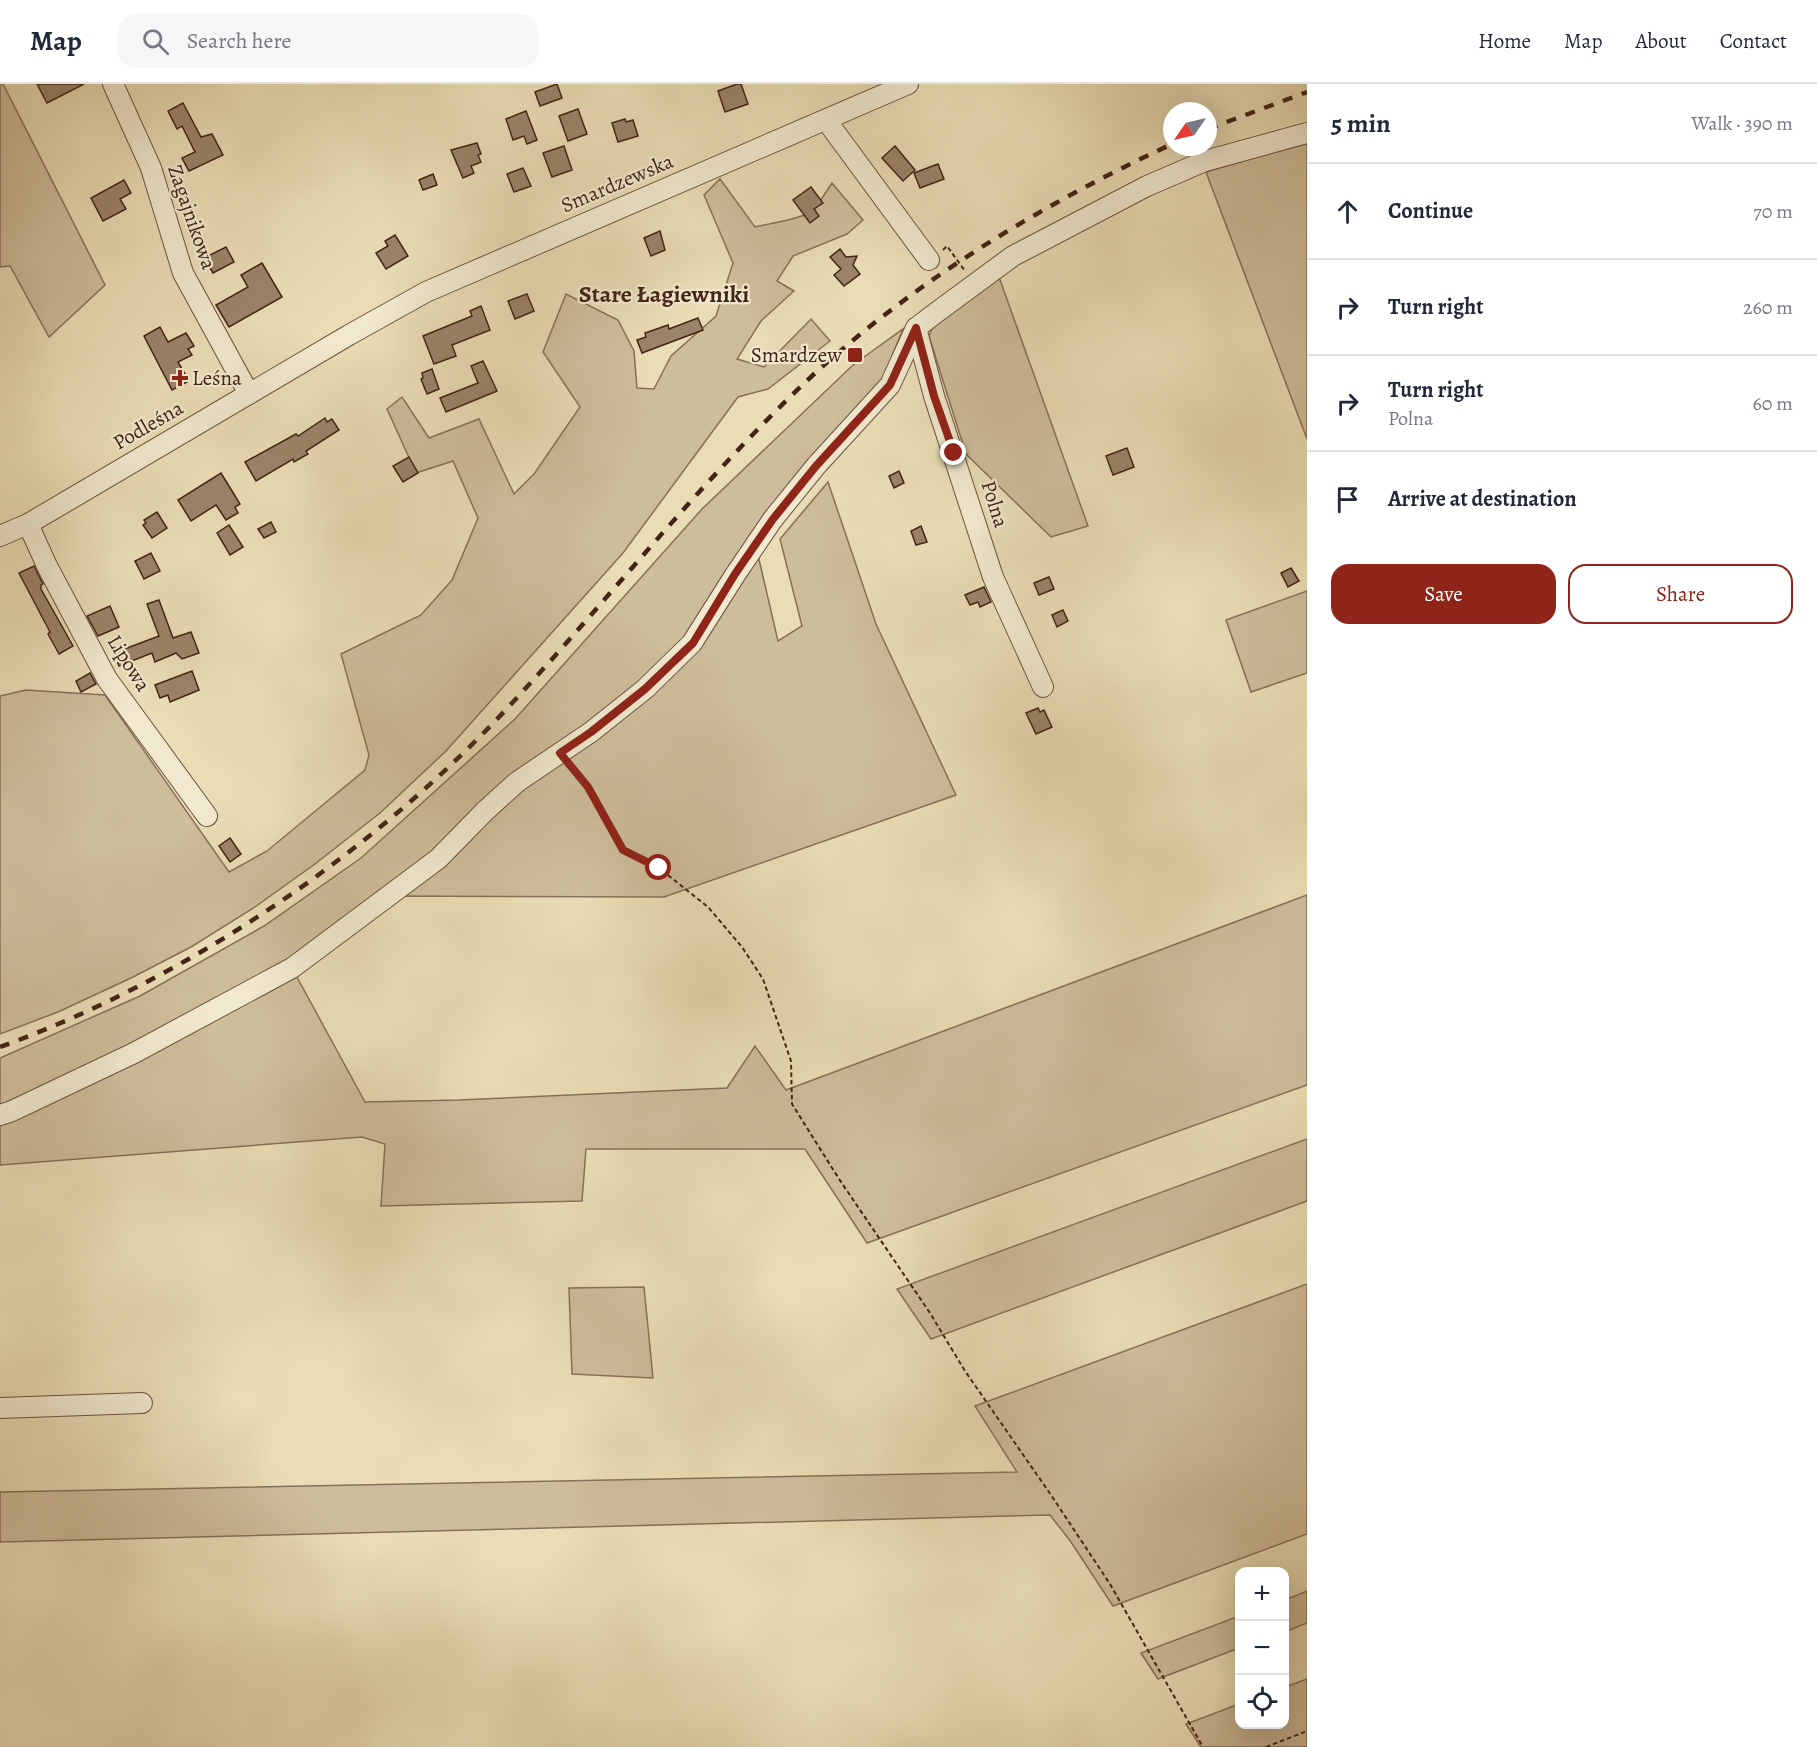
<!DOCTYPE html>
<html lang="en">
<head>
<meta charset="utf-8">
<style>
  :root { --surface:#fff; --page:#f6f6f7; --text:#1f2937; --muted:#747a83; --line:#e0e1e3; --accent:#8f2418 }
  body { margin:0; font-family:Alegreya,serif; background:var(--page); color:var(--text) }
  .controls { position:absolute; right:18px; bottom:18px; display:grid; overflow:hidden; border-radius:12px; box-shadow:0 6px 24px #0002 }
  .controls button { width:54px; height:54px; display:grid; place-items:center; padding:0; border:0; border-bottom:2px solid var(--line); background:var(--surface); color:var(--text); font:30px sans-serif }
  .compass { position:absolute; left:1163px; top:18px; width:54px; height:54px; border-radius:50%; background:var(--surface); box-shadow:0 6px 24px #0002; rotate:236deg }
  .stop { position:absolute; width:18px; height:18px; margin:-14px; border:4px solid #8f2418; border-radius:50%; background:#fff }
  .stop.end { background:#8f2418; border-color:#fff; box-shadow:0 2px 6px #0008 }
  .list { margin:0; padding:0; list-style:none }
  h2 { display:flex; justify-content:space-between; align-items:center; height:78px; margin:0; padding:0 24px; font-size:26px }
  h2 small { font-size:20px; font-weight:400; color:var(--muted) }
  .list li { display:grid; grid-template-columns:39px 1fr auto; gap:18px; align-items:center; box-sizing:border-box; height:96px; padding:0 24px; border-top:2px solid var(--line) }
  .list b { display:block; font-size:22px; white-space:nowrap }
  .list p { margin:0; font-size:20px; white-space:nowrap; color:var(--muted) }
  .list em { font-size:20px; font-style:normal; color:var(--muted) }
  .actions { display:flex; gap:12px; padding:18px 24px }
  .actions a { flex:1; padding:14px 0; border:2px solid var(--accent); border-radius:18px; text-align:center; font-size:21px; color:var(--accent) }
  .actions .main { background:var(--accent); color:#fff }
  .icon { flex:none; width:33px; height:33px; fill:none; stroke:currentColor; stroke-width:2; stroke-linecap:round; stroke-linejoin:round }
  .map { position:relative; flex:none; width:1307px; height:1663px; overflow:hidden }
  header { display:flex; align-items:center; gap:36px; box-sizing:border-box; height:84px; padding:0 30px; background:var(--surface); border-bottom:2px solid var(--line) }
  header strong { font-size:28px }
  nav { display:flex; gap:33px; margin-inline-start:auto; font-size:21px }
  .search { width:420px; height:54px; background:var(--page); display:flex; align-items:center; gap:15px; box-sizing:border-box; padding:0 21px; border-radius:18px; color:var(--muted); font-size:22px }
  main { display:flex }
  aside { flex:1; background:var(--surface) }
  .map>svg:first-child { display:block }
  .green { fill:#cebd9a; stroke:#887058; stroke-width:1.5 }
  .building { fill:#9a8469; stroke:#432317; stroke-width:1.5 }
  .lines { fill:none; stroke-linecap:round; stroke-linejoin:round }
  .minor-casing { stroke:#6d523e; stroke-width:22 }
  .path { stroke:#432317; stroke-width:2; stroke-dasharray:4.5 3; stroke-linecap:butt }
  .minor { stroke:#f1e9cf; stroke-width:20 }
  .rail { stroke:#432317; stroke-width:4.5; stroke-dasharray:10 10; stroke-linecap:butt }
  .route { stroke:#8f2418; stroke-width:8 }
  .poi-dot { fill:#8f2418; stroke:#f1e9cf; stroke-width:2 }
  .labels { text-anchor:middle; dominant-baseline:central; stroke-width:4.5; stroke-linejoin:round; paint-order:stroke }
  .street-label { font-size:21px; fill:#432317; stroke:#f1e9cf }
  .poi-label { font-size:21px; fill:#432317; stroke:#f1e9cf; text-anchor:end }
  .quarter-label { font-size:24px; font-weight:bold; fill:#432317; stroke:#f1e9cf }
</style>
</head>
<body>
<header>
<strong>Map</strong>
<div class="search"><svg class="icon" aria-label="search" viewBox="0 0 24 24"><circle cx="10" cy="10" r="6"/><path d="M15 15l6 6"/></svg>Search here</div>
<nav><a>Home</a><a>Map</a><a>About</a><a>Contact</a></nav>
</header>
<main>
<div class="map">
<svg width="1307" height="1663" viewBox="0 0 1307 1663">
  <rect width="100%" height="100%" fill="#eaddb5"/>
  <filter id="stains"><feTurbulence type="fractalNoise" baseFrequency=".00333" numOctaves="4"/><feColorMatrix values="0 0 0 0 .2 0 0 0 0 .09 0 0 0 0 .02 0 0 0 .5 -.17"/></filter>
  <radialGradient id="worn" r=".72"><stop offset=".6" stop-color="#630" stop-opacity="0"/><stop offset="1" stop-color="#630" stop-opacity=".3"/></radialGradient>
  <g class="green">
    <polygon points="0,0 3,0 105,201 49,253 10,182 0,183"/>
    <polygon points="1307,58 1307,355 1206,88"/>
    <polygon points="720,95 755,143 788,136 812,129 832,99 863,136 847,150 793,172 777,197 794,207 761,237 737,275 764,283 811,235 830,257 768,305 738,313 623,469 446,667 380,729 315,780 252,825 191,863 131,894 58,928 0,950 0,612 26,606 105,611 229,788 267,767 365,686 369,671 341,570 421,531 452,496 478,434 453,377 416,389 387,325 402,313 429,354 479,335 514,410 534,390 580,323 543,268 566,210 618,236 634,267 637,304 654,305 671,272 716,232 733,179 704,111"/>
    <polygon points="999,193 1088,442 1051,453 966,370 929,252 936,236"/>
    <polygon points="903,245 881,299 754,454 778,557 802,542 780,455 828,398 876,540 956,711 664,813 386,812 292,884 365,1018 459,1016 727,1004 755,962 786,1006 1307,811 1307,1001 867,1159 805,1065 586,1065 582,1117 381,1122 385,1060 362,1053 0,1081 0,974 140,912 264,842 361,774 515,635 702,425 853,281"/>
    <polygon points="1307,507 1307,589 1251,608 1226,536"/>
    <polygon points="1307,1055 1307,1117 931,1255 897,1205"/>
    <polygon points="1307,1200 1307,1450 1113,1522 1071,1458 1050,1431 0,1458 0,1408 1017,1388 975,1322"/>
    <polygon points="644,1203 653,1294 572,1290 569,1204"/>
    <polygon points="1307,1507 1307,1539 1285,1548 1285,1516"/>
    <polygon points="1239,1532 1239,1564 1158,1595 1141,1569"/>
    <polygon points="1307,1595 1307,1663 1201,1663 1186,1640 1239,1620 1240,1640 1284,1640 1285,1603"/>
  </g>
  <g class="building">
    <polygon points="37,0 84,0 47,19"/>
    <polygon points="557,0 562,14 540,22 535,8"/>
    <polygon points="737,0 741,0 748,20 725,28 718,7"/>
    <polygon points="183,19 201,53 212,50 223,71 189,87 182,74 195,68 182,42 177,45 168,27"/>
    <polygon points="578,25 587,50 568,57 559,32"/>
    <polygon points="526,27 537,56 527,60 524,52 513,56 506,35"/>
    <polygon points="625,35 626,38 633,36 638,52 618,58 612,39"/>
    <polygon points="477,59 481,70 478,71 481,78 471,82 474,89 463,94 451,66"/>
    <polygon points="564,62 572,86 552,93 543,69"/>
    <polygon points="895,62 915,86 903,97 882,74"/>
    <polygon points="938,80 944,95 920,104 914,89"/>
    <polygon points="523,84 531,102 514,108 507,90"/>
    <polygon points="433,90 437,101 423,106 419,96"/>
    <polygon points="124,96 131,109 120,115 126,125 103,137 91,114"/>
    <polygon points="811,103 823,119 814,125 819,132 810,139 793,116"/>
    <polygon points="660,147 665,166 651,172 644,154"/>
    <polygon points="395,151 408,172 386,185 376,169 388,162 385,157"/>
    <polygon points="226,163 234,178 213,189 204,174"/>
    <polygon points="840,165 846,173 857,172 853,181 860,190 844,202 834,191 841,185 830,173"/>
    <polygon points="262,179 282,213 229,243 216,221 248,203 241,191"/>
    <polygon points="527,210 534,227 515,235 508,217"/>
    <polygon points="481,222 490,246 452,261 456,272 434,280 423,252 472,232 470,227"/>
    <polygon points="698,234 703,246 642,269 637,256 646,253 645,249 668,241 669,245"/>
    <polygon points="160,243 168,258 186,249 194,262 188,265 192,271 178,278 189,297 172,306 144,252"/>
    <polygon points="483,277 497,307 446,328 440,314 478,299 471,282"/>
    <polygon points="432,285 439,305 427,310 421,295 423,294 422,289"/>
    <polygon points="325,334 327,338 332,335 339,346 306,367 308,370 294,378 293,375 256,397 245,378 296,350 298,352"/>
    <polygon points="1127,364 1134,383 1113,391 1106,372"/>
    <polygon points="409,373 418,389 403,398 393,382"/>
    <polygon points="899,387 904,399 894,404 889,392"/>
    <polygon points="221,389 240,420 235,423 238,429 226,436 216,421 191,437 178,416"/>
    <polygon points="157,428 167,444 152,454 143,441 146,439 144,436"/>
    <polygon points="271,438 276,448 264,454 258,445"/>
    <polygon points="229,441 243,463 230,471 217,449"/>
    <polygon points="921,442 927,458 916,461 911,447"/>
    <polygon points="151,469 160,487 144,495 135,477"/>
    <polygon points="34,482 43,500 41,501 41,505 73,562 59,570 48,550 50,548 19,489"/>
    <polygon points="1291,484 1299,497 1288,503 1281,489"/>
    <polygon points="1049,493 1054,505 1039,511 1034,499"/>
    <polygon points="984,503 991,518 980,523 978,518 970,521 965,511"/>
    <polygon points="159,516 173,554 191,548 199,569 182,575 176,569 155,578 152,569 119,582 114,569 159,552 147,520"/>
    <polygon points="110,522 119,543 98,552 87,532"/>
    <polygon points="1063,526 1068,537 1057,543 1052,531"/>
    <polygon points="192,587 199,606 170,618 168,611 160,614 155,601"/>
    <polygon points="90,589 96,600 81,608 76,597"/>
    <polygon points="1038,624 1040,628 1044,626 1052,643 1036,650 1026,629"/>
    <polygon points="230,754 241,770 230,778 219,762"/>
  </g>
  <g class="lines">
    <defs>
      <g id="minor">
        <polyline points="113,0 151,84 183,189 249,310"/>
        <polyline points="826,36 929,176"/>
        <polyline points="916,244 934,312 993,493 1043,603"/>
        <polyline points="28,440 47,482 107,595 207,732"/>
        <polyline points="0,452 28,440 349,251 426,208 908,0"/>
        <polyline points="0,1031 12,1027 134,969 292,884 438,775 485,727 517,698 591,648 645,605 692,559 735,491 773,435 816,382 890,301 916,244 937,228 1013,172 1147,102 1205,77 1307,49"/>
        <polyline points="0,1324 142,1319"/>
      </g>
    </defs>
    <use href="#minor" class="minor-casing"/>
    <g class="path">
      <polyline points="943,166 947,162 965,187"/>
      <polyline points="571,683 588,703 623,766 659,784 708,823 742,863 763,895 791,977 792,1020 839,1095 930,1229 965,1287 1051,1411 1110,1500 1203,1663"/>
      <polyline points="1266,1663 1307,1647"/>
    </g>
    <use href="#minor" class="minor"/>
    <g class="rail">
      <polyline points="1208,45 1307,8"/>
      <path d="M0,963C190,894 377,766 513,618C614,509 705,392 813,291C918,195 1043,120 1172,60"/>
    </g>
  </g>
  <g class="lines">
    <polyline class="route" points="659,784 623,766 588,703 560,669 591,648 645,605 693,559 735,490 773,435 816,382 890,301 916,244 934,312 954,369"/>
  </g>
  <g class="poi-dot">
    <rect x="847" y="263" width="16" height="16" rx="3"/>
    <path d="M177 285h6v6h6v6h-6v6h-6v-6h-6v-6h6z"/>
  </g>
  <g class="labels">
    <g class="street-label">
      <text transform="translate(617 99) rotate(-23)">Smardzewska</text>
      <text transform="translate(192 133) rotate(71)">Zagajnikowa</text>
      <text transform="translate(148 341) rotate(-30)">Podleśna</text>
      <text transform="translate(995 420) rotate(73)">Polna</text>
      <text transform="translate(129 579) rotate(58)">Lipowa</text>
    </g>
    <g class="poi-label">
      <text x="842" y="271">Smardzew</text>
      <text x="192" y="294" text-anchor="start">Leśna</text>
    </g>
    <g class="quarter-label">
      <text x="664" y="210">Stare Łagiewniki</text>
    </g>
  </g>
  <rect width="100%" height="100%" filter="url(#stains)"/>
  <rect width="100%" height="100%" fill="url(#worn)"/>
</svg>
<div class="controls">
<button>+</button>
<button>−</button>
<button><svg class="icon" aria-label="locate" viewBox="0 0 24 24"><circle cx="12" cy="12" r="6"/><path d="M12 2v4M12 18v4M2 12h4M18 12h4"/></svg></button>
</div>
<svg class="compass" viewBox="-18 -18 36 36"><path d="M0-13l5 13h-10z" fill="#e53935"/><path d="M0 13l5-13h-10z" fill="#747a83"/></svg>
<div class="stop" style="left:659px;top:784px"></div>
<div class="stop end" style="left:954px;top:369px"></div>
</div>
<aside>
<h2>5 min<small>Walk · 390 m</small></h2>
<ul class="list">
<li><svg class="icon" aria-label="ahead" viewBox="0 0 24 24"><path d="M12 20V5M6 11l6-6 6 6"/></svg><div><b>Continue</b></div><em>70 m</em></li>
<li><svg class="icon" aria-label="right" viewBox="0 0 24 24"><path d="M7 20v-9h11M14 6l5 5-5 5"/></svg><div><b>Turn right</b></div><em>260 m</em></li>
<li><svg class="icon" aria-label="right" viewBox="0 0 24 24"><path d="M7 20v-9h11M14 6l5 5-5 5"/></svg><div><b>Turn right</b><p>Polna</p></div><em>60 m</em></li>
<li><svg class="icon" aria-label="arrive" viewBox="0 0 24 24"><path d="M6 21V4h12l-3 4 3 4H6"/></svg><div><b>Arrive at destination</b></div></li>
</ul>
<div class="actions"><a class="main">Save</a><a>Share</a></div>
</aside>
</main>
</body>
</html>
